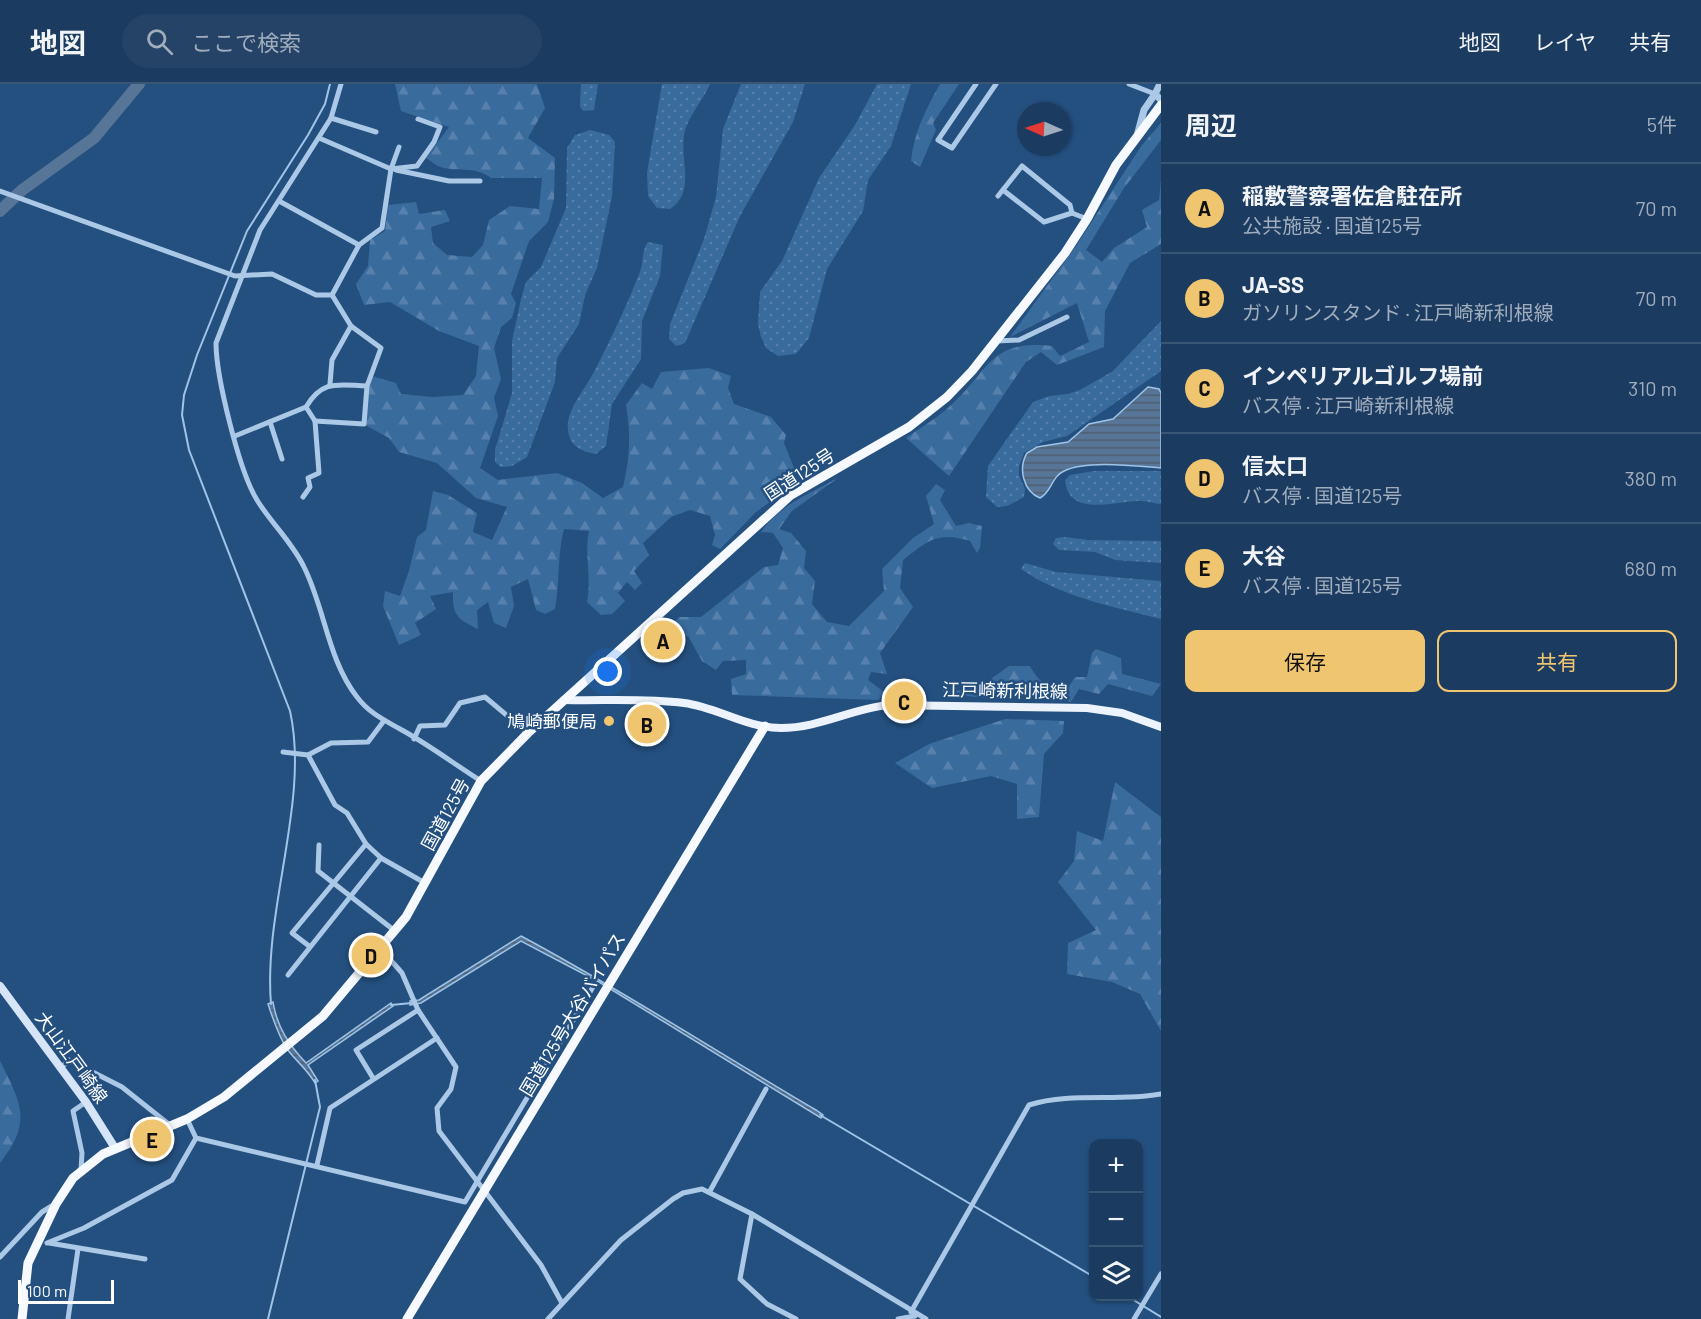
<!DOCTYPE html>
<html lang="ja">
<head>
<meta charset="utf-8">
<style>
  :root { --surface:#1b3c60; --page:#244366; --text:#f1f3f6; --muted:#a0adbd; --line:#395675; --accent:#f0c56f }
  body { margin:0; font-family:Barlow,"Noto Sans JP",sans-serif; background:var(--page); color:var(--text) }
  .controls { position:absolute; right:18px; bottom:18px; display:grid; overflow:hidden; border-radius:12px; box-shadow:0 2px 4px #0004 }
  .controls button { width:54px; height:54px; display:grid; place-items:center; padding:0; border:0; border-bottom:2px solid var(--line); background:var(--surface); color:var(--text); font:30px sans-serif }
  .compass { position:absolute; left:1017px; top:18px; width:54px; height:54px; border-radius:50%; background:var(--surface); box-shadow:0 2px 4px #0004; rotate:273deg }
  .scale { position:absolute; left:18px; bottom:15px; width:96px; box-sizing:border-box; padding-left:6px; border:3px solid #fff; border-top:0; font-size:16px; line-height:21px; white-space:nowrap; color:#fff; -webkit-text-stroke:4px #245080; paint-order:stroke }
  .you { position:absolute; left:608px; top:588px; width:21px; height:21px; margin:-15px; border:4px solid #fff; border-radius:50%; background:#1a73e8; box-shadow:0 0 0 9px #1a73e833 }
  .badge { display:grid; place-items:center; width:39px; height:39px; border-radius:50%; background:var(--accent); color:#111; font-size:20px; font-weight:700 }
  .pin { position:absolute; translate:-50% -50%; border:3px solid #fff; box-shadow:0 2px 6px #0006 }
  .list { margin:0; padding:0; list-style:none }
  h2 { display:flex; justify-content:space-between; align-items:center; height:78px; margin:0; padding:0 24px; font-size:26px }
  h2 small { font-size:20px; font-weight:400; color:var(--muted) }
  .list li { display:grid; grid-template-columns:39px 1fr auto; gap:18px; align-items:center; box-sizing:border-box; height:90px; padding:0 24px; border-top:2px solid var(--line) }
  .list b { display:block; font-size:22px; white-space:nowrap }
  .list p { margin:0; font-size:20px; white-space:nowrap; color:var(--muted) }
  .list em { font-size:20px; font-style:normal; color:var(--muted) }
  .actions { display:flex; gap:12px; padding:18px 24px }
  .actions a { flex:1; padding:14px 0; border:2px solid var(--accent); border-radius:12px; text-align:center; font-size:21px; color:var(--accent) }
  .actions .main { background:var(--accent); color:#111 }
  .icon { flex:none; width:33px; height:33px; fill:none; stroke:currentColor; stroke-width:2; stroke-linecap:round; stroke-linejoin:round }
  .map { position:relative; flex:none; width:1161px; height:1235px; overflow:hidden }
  header { display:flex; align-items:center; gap:36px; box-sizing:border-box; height:84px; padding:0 30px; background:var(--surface); border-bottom:2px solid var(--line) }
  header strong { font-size:28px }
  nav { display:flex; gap:33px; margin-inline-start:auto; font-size:21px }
  .search { width:420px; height:54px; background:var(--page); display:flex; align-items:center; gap:15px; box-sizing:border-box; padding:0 21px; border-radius:33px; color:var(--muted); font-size:22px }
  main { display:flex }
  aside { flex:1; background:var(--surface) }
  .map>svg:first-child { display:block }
  .grass { fill:url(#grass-dots) }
  .forest { fill:url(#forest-firs) }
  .water { fill:url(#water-rules); stroke:#9fc4e7; stroke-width:1.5 }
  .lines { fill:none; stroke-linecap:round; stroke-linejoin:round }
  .stream { stroke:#9fc4e7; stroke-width:2 }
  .river { stroke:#567597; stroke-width:12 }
  .minor { stroke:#abc8e6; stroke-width:5 }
  .tertiary { stroke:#abc8e6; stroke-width:7 }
  .secondary { stroke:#d5e4f6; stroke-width:8 }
  .primary { stroke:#ecf3fd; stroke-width:8 }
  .trunk { stroke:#f6f9fe; stroke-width:9 }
  .poi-dot { fill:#f0c56f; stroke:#245080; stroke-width:2 }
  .labels { text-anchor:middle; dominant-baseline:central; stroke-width:5; stroke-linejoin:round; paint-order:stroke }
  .street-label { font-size:18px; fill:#fff; stroke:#245080 }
  .poi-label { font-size:18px; fill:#fff; stroke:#245080; text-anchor:end }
</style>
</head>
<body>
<header>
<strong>地図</strong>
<div class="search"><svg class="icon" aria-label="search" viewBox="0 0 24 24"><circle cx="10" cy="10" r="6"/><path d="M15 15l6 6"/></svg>ここで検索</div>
<nav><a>地図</a><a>レイヤ</a><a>共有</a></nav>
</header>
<main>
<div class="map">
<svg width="1161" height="1235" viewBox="0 0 1161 1235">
  <defs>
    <pattern id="grass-dots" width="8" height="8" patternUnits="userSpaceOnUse" patternTransform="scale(1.5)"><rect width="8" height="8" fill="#396b9d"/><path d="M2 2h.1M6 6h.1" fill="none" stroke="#5781ac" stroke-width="1.8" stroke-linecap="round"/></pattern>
    <pattern id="forest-firs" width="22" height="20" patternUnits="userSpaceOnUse" patternTransform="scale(1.5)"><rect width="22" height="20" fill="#396b9d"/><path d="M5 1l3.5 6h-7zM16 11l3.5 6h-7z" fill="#5781ac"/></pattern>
    <pattern id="water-rules" width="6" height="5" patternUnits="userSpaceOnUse" patternTransform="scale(1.5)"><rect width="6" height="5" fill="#567597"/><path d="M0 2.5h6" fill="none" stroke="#505e6e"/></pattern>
  </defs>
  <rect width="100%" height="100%" fill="#245080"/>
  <g class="grass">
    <polygon points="581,0 598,0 594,26 583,27 580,22"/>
    <path d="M662,0H710C703,17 687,33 684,51C680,78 696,108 670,125L657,124L648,112L647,89Z"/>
    <polygon points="741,0 805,0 793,38 740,132 685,259 676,262 669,255 670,240 704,155 716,113 723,45"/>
    <polygon points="877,0 911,0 891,62 868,96 863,127 827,185 809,254 796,270 778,272 766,264 761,253 758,240 760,208 782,177 819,94 855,41"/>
    <polygon points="590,46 609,51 615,58 612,112 597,184 585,211 579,240 557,274 555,298 527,373 512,382 501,383 495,378 495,366 512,309 512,257 521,215 526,198 541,183 566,124 567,64 575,51"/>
    <path d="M648,158L663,161L660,192L642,237L641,275L612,320L606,362L596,370C581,367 570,363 568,346C565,326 588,302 596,284C612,253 627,221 640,188C644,177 641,168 648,158Z"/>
    <polygon points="1161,237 1161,287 1067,352 1043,358 1024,369 1019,382 1019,391 1025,405 1024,413 1007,422 997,423 986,413 988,382 1033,318 1049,312 1068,310 1080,306 1113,287"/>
    <path d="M1094,387H1161V420C1153,420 1145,416 1137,417C1113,418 1068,433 1065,396L1070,391Z"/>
    <polygon points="1065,453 1088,456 1161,457 1161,479 1115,476 1095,468 1059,466 1053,460 1056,454"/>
    <path d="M1025,479L1056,488L1161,497V535C1114,523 1061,513 1021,485Z"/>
  </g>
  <g class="forest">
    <path d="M395,0H537L545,24L528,54L555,74L554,115L548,138L529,157L511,210L516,219L512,234L501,243L494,264L501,295L494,314L498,332L480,384L498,396L557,389L582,399L603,414L623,403C630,374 631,350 626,321L642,299L652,305L661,288L709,284L731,292L728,304L734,320L771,333L786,351L784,359L796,389L789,404L756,428L720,465L712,461L715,451L710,432L690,426L671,433L643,459L649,471L634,487L642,499L635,506L627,498L618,509L625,517L612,530L601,531L587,518C592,494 584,471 589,447L564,445C557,471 560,498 555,525L545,530L536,526L528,495L511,503L514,522L506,544L494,539L488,518L477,526L478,545C458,535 452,532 453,508L430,512L436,525L415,539L421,551L399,561L383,522L385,507L400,512L409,487L417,453L426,446L433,407L448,411L477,429L473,448L492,456L507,423L476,414L437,379L399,368L389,354L365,341V320L372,292L396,299L401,310L433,313L463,311L476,292L479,262L439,247L390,218L364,221L356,200L368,182L370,156L385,147L388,121L416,118L419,130L445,126L450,137L431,143L433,159L447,171L472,173L483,161L489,136L510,122L539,125L542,94H491C475,81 455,89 438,82C434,80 430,76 426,74L449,43L401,27Z"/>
    <path d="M940,0H959L933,39L936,46L920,83L911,77C914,48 926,25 940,0Z"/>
    <path d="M1161,39V56L1124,104L1086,166L1102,178L1114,164L1147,143L1142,126L1159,116L1161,97V160L1130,179L1105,227L1104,263L1057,281L1041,268L1026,278L949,392L906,354C921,343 938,334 951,321C990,286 989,255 1052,262L1060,272L1089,258L1077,219L1010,253L1076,162L1142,61Z"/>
    <path d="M838,394L792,427L779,445L791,449L806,467L804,484L815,497L812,520L827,538L849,542L884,507L882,485L913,454L934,440L926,412L936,400L945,406L940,416L956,442L969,439L982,442L980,464L977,469L970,457C938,447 928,456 903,476L900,504L913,523L880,569L887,590L871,588L868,596L884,608L879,616L732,611L731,595L746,590V576L723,577L716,586L702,577L688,552L675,555L666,547L679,533H701L764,483L778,481L783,464L773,449L761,448C780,421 810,409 838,394Z"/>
    <path d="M1096,565L1121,574L1122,590L1161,600L1152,612L1108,600L1099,610L1079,605L1071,618C1053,613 1025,596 1007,602C1002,604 996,611 992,615L944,609L943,606L974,607L1009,582H1030C1040,601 1047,601 1068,604L1075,593H1087L1092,569Z"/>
    <polygon points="1005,635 1064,637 1063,649 1044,670 1039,733 1017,735 1017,700 991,692 932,704 895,679 929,660"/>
    <polygon points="1115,698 1161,733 1161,947 1140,910 1112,898 1067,890 1068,859 1096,846 1058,798 1074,777 1077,747 1103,757"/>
    <path d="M0,977C21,1019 33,1038 0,1079Z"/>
  </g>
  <g class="water">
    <path d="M1148,303L1159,305L1161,309V384C1135,382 1087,376 1064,387C1051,393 1052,408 1040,414C1023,407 1018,384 1027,369L1037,363L1068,358L1089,340L1113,335Z"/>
    <path d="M521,852C622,906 717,968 816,1026L823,1031L821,1034L599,898L521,857L421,919L410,921V917L419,916Z"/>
    <path d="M273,918C277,943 289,961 306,979L391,919L393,922L308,981L318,997L315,999C307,985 296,977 287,965C278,951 273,935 268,920Z"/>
  </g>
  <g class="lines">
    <g class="stream">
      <path d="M271,920C263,825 310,717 290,627L189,366L182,331L184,311L197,271L247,147L308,51L325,20L330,0"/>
      <polyline points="391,921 412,919"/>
      <polyline points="820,1031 1094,1193"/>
      <polyline points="1127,1212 1161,1233"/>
      <polyline points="268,1235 320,1023 315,996"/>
    </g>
    <polyline class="river" points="0,127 22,106 94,54 139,0"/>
    <g class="minor">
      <path d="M341,0L331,34L260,146L216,259C216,292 239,387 257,416C271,439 292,458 304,483C325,525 328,576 357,613C369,629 384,636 400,645C428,660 454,680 481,697"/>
      <polyline points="976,0 938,56 952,64 996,0"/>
      <polyline points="1129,0 1155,10"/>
      <polyline points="331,34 376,48"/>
      <polyline points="399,63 391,85 417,82 434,58 440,43 418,35"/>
      <polyline points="396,86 449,97 480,97"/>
      <polyline points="1003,106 1044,138 1072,129"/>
      <polyline points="0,107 235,192 272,190 316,211 332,211"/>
      <polyline points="998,112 1022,82 1070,121 1072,129 1087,135"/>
      <polyline points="279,117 359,161"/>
      <polyline points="996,257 1019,256 1067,233"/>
      <polyline points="330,300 332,276 351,242"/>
      <polyline points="315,337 364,340 367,302 381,264 351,242 332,211 359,161 382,144 391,85 319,54"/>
      <polyline points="270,338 282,375"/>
      <polyline points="235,352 306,323"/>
      <path d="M303,413L310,403L308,394L319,389L315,337L306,323C323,295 338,301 367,302"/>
      <polyline points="414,655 420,642 445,641 460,619 485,613 528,649"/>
      <polyline points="283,668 308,671 335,721 347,729 366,760 381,774 425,799"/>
      <polyline points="308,671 331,659 368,658 383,638"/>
      <polyline points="319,761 318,787 395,847"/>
      <polyline points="309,862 292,849 366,760"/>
      <polyline points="381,865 402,889 418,926 456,983 451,1005 437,1024 439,1047 541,1181 562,1219"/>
      <polyline points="288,891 381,774"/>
      <polyline points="61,984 69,976 122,1003 171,1042"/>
      <polyline points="373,994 356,966 418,926"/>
      <polyline points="187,1035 196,1054 465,1118 593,903"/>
      <polyline points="317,1081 330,1024 437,954"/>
      <polyline points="81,1086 82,1069 73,1027 86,1018"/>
      <polyline points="710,1107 766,1005"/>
      <polyline points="752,1130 740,1195 767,1220 796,1235"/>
      <polyline points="47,1159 84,1144 172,1096 196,1054"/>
      <polyline points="49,1159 145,1175"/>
      <polyline points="0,1173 42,1128 55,1120"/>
      <path d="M911,1228L1029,1021C1071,1008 1118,1018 1161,1010"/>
      <polyline points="68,1235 78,1165"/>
      <polyline points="548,1235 621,1156 673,1115 683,1109 702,1105 752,1130 926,1235"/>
      <polyline points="898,1235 915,1232"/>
      <polyline points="1134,1235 1161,1190"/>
    </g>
    <g class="tertiary">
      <polyline points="1160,0 1155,10 1161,16"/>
      <polyline points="1137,52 1144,26 1155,10"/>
    </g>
    <polyline class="secondary" points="0,902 86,1018 115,1064"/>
    <path class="primary" d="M564,616C603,617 645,614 684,619C717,623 746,644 781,644C819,644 851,625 888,621L1087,624L1122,629L1161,643"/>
    <g class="trunk">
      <polyline points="22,1235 28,1179 56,1120 73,1094 103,1070 187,1035 224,1013 323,932 406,833 481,697 528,649 791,411 909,343 947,313 972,287 1065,169 1087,135 1116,81 1161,21"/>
      <polyline points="407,1235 765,642"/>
    </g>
  </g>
  <circle class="poi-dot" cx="609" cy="637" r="6"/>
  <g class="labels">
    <g class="street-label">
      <text transform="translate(799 390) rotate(-33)">国道125号</text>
      <text transform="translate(1005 606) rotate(1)">江戸崎新利根線</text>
      <text transform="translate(445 730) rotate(-61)">国道125号</text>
      <text transform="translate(572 930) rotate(-59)">国道125号大谷バイパス</text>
      <text transform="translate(72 973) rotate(54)">大山江戸崎線</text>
    </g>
    <g class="poi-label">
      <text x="597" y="637">鳩崎郵便局</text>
    </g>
  </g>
</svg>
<div class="controls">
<button>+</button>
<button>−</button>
<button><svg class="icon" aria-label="layers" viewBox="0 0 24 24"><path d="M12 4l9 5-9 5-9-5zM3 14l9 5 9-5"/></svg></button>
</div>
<svg class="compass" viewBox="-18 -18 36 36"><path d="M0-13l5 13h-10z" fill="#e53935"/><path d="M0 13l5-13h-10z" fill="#a0adbd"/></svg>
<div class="scale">100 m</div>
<div class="you"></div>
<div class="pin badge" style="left:663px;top:556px">A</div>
<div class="pin badge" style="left:647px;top:640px">B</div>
<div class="pin badge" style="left:904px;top:617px">C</div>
<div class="pin badge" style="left:371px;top:871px">D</div>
<div class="pin badge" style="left:152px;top:1055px">E</div>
</div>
<aside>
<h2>周辺<small>5件</small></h2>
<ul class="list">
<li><span class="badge">A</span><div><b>稲敷警察署佐倉駐在所</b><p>公共施設 · 国道125号</p></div><em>70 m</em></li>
<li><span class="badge">B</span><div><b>JA-SS</b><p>ガソリンスタンド · 江戸崎新利根線</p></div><em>70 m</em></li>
<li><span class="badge">C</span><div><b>インペリアルゴルフ場前</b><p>バス停 · 江戸崎新利根線</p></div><em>310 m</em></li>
<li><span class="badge">D</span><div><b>信太口</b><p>バス停 · 国道125号</p></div><em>380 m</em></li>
<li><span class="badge">E</span><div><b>大谷</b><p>バス停 · 国道125号</p></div><em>680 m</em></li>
</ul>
<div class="actions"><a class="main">保存</a><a>共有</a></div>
</aside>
</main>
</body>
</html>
